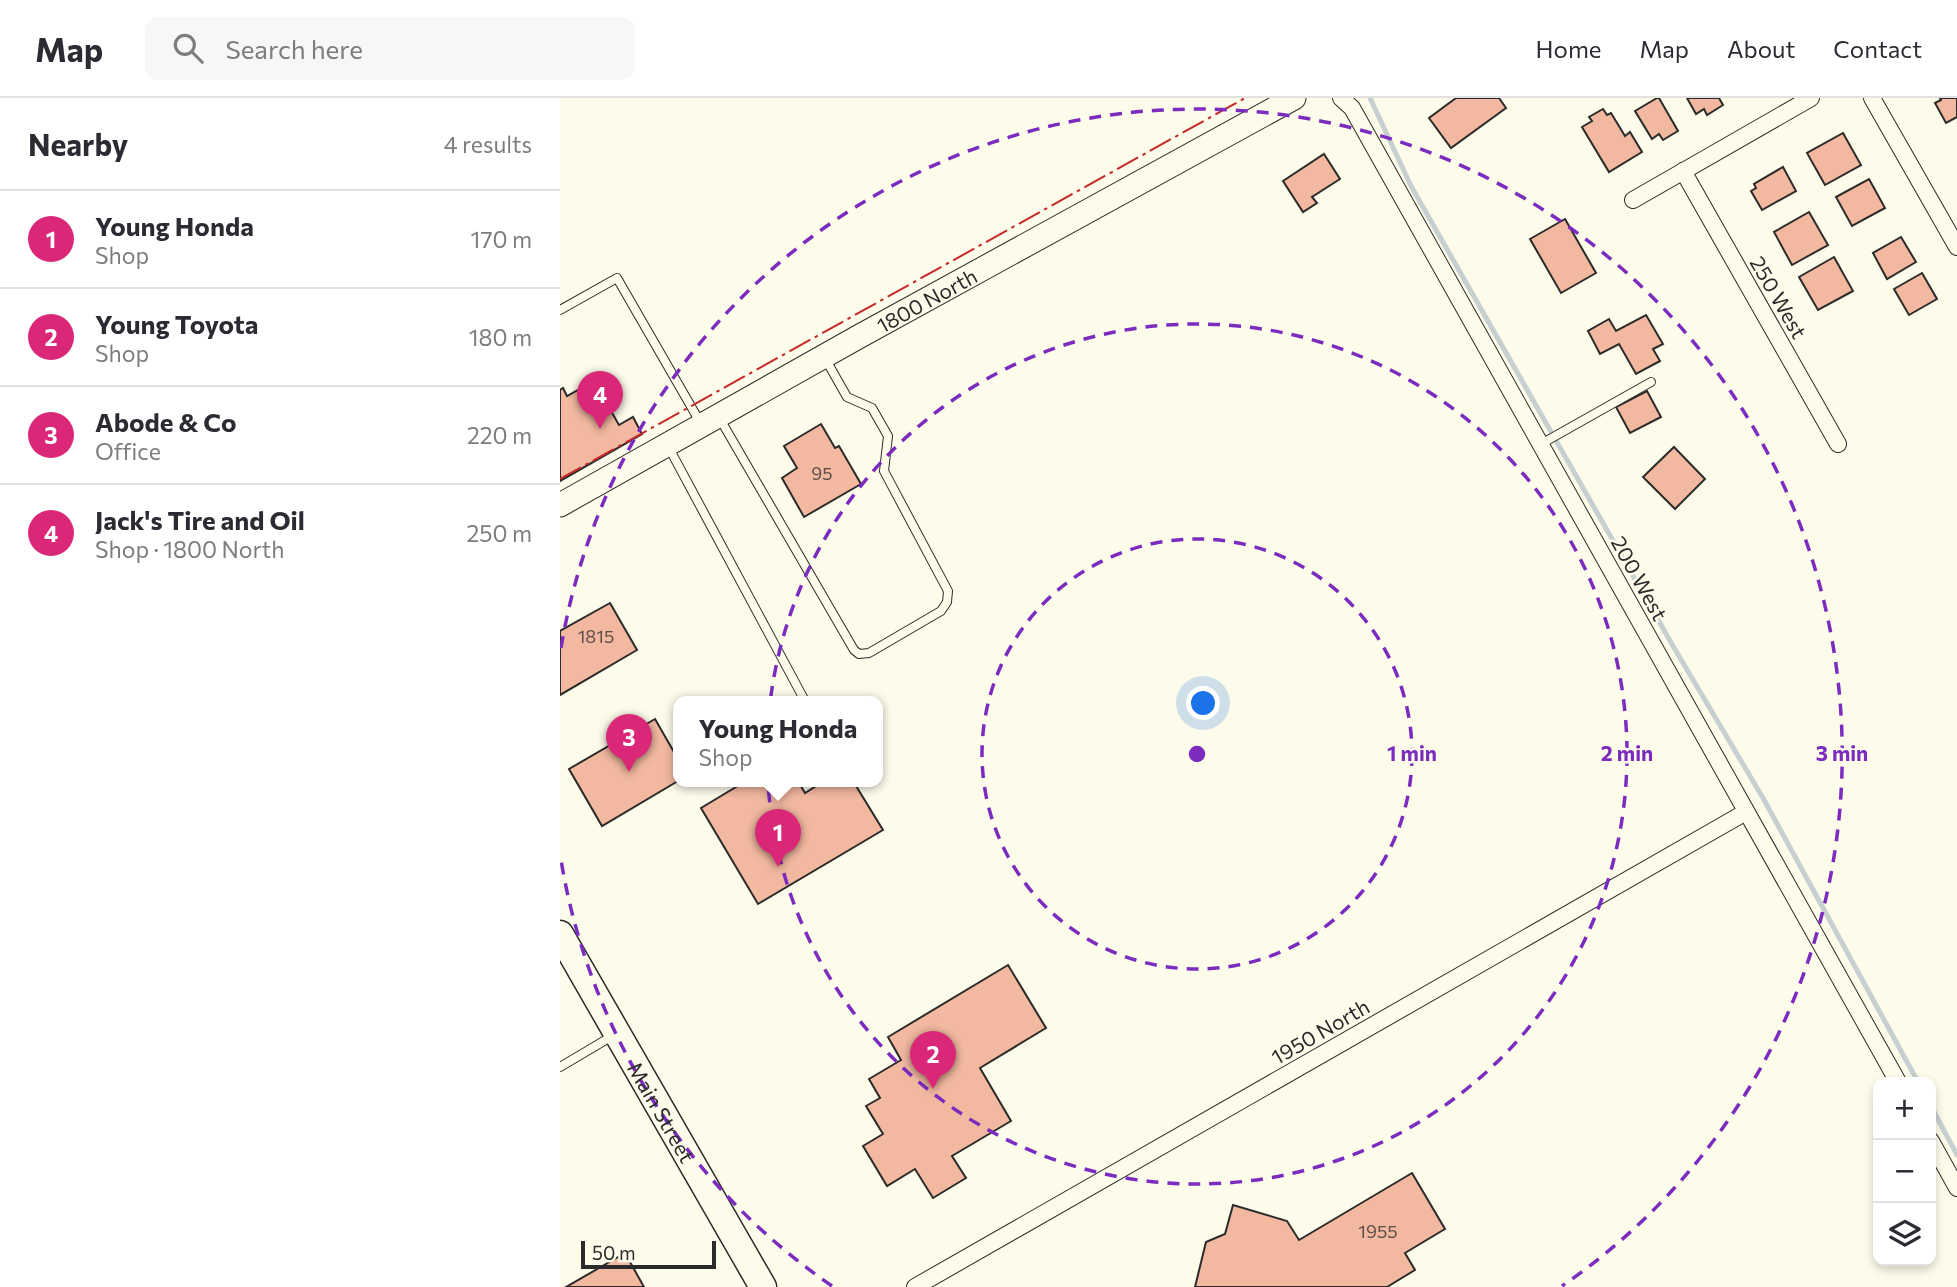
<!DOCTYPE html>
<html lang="en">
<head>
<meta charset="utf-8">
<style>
  :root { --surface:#fff; --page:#f7f7f7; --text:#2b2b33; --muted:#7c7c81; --line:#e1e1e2; --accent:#db2777 }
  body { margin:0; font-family:Commissioner,sans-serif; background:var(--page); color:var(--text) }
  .controls { position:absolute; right:21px; bottom:21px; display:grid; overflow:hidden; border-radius:14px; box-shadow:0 4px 10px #0003 }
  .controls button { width:63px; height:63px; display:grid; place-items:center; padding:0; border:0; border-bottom:2px solid var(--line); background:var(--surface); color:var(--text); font:35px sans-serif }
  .scale { position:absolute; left:21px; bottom:18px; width:135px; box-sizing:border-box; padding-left:7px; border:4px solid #2b2b2b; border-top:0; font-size:19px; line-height:24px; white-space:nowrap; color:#2b2b2b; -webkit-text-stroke:5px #fdfbea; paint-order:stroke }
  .you { position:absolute; left:644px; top:606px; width:24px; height:24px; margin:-18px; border:5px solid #fff; border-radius:50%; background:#1a73e8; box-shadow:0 0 0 10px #1a73e833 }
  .badge { display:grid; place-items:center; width:46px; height:46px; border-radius:50%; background:var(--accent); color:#fff; font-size:23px; font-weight:700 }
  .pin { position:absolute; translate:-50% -58px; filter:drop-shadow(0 2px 4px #0008) }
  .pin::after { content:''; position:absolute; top:37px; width:24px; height:21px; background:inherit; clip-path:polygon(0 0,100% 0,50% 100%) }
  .popup { position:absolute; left:113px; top:598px; width:210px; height:91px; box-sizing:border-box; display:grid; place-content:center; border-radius:14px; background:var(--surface); filter:drop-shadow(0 2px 5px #0005); font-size:23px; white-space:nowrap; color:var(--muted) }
  .popup b { font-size:26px; color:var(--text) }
  .popup::after { content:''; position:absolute; left:50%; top:100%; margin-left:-14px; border:14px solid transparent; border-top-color:var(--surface) }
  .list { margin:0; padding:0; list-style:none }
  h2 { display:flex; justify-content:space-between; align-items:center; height:91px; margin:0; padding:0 28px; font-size:30px }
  h2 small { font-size:23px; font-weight:400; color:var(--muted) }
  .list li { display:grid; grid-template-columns:46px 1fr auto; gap:21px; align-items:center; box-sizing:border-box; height:98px; padding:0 28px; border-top:2px solid var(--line) }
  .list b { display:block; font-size:26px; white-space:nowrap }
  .list p { margin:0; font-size:23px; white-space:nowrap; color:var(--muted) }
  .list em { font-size:23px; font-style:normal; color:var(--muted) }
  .icon { flex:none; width:38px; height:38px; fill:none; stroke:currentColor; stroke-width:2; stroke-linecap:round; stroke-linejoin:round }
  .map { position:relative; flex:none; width:1397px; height:1189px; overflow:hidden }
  header { display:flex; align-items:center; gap:42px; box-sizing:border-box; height:98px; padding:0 35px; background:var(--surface); border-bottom:2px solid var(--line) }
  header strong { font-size:33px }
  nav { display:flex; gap:38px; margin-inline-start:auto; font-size:24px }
  .search { width:490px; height:63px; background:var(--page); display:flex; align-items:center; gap:18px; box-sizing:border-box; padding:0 24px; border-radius:14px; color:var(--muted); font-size:26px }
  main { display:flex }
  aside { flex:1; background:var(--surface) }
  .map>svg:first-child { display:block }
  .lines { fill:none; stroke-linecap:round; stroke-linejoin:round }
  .stream { stroke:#c7d0d0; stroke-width:5 }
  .building { fill:#f2b8a0; stroke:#2b2b2b; stroke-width:2 }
  .lane-casing { stroke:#2b2b2b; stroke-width:10 }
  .street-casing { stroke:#2b2b2b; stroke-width:18 }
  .secondary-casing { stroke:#2b2b2b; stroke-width:25 }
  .primary-casing { stroke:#2b2b2b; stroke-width:29 }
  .lane { stroke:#fdfbea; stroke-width:8 }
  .street { stroke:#fdfbea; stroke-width:16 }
  .secondary { stroke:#fdfbea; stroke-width:23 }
  .primary { stroke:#fdfbea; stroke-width:26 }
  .power { stroke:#c62828; stroke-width:2; stroke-dasharray:24 5 3.5 5; stroke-linecap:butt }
  .ring { fill:none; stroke:#7b2cbf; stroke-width:3.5; stroke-dasharray:12 9 }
  .labels { text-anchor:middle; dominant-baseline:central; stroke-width:5; stroke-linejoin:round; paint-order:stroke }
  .number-label { font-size:18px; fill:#5d4e48 }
  .street-label { font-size:21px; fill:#2b2b2b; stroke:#fdfbea }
  .centre { fill:#7b2cbf; stroke:#fdfbea; stroke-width:3.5 }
  .ring-label { font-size:21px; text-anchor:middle; font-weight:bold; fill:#7b2cbf; stroke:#fdfbea; stroke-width:5; stroke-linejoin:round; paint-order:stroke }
</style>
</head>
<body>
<header>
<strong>Map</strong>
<div class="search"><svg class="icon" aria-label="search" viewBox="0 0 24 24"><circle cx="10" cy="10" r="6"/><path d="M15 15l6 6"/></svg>Search here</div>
<nav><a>Home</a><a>Map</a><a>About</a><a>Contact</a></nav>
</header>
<main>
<aside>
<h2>Nearby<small>4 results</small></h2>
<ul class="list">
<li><span class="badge">1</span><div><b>Young Honda</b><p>Shop</p></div><em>170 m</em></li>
<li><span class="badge">2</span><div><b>Young Toyota</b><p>Shop</p></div><em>180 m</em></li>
<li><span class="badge">3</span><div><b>Abode &amp; Co</b><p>Office</p></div><em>220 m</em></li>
<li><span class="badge">4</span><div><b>Jack's Tire and Oil</b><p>Shop · 1800 North</p></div><em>250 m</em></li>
</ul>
</aside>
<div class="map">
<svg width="1397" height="1189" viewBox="0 0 1397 1189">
  <rect width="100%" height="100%" fill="#fdfbea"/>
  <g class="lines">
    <g class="stream">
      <polyline points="810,0 851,88 1113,548 1203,700 1358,984"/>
      <polyline points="1371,1008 1397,1057"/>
    </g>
  </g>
  <g class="building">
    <polygon points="896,0 939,0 946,10 891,50 869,20"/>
    <polygon points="1097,0 1099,0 1118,33 1103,42 1099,36 1092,41 1075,13"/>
    <polygon points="1127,0 1159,0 1163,7 1147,17 1144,11 1136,16"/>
    <polygon points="1380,0 1397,0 1397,19 1386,25 1375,5 1381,2"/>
    <polygon points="1043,11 1047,17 1051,15 1065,38 1070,34 1082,54 1049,74 1022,29 1032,23 1029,19"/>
    <polygon points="1283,35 1301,67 1265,87 1247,55"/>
    <polygon points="764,56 780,81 752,99 757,105 743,114 723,83"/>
    <polygon points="1223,69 1236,93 1202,112 1191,93 1196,90 1194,86"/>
    <polygon points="1309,81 1325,110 1292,128 1276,99"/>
    <polygon points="1249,114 1268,147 1232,167 1214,134"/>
    <polygon points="1005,121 1036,175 1001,195 970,141"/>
    <polygon points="1341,139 1356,164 1327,181 1313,155"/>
    <polygon points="1274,159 1293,193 1258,212 1239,179"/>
    <polygon points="1362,175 1377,201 1349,217 1334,191"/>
    <polygon points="1086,217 1103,246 1093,251 1100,263 1076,276 1059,246 1040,256 1028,233 1049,221 1056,233"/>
    <polygon points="34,283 59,327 73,319 82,336 0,383 0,292 3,290 7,298"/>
    <polygon points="1087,293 1101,319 1070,335 1056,309"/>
    <polygon points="261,326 275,350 279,348 301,386 244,419 222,380 237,370 224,348"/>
    <polygon points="1114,349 1145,381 1115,411 1083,379"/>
    <polygon points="50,505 77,552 0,597 0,533"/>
    <polygon points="95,621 118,661 118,683 42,728 9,671"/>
    <polygon points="186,683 238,683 245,695 264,683 293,683 323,732 198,806 141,710"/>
    <polygon points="448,867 486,930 420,970 451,1023 392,1058 406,1080 373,1100 355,1071 327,1088 303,1048 323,1036 306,1008 320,1000 309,981 341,962 328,939"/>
    <polygon points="852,1075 885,1131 845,1155 855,1172 827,1189 635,1189 646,1144 665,1136 673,1107 727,1123 739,1142"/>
    <polygon points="65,1155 84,1189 6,1189"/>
  </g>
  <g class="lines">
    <defs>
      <g id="lane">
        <polyline points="0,212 57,180 140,324"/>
        <polyline points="160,321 294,552 299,556 309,555 381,513 387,504 388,493 324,373 328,338 312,310 287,299 266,262"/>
        <polyline points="981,346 1091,284"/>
        <polyline points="109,350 245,603"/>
        <polyline points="0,969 54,937"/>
      </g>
      <g id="street">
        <polyline points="781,0 792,10 1338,984"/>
        <polyline points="1312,0 1397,149"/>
        <polyline points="1123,73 1278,346"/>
        <polyline points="1073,102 1251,0"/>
        <polyline points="1371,1043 1397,1090"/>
        <polyline points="355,1189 1186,714"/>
      </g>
      <g id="secondary">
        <path id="s1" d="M0,407L300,238L734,0"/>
      </g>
      <g id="primary">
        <path id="s2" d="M0,836L203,1189"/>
      </g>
    </defs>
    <use href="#lane" class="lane-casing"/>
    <use href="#street" class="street-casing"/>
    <use href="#secondary" class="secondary-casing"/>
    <use href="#primary" class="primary-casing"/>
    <use href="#lane" class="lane"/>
    <use href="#street" class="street"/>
    <use href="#secondary" class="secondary"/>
    <use href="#primary" class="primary"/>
    <polyline class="power" points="0,381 685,0"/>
  </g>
  <g class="ring">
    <circle cx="637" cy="656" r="215"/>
    <circle cx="637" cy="656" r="430"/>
    <path d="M272 1188A645 645 0 0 1 1 762M1 550A645 645 0 1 1 1002 1188"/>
  </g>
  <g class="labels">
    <g class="number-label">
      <text x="262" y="375">95</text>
      <text x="36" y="538">1815</text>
      <text x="818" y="1133">1955</text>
    </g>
    <g class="street-label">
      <text transform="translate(1219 199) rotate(60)">250 West</text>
      <text stroke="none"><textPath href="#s1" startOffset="420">1800 North</textPath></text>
      <text transform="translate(1080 480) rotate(61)">200 West</text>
      <text transform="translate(760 933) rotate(-30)">1950 North</text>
      <text stroke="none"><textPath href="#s2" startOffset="205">Main Street</textPath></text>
    </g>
  </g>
  <circle cx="637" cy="656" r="10" class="centre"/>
  <g class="ring-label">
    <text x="852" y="663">1 min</text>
    <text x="1067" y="663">2 min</text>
    <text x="1282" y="663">3 min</text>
  </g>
</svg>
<div class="controls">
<button>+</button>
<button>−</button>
<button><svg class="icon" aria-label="layers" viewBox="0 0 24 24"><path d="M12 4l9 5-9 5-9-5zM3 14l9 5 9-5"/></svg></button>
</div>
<div class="scale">50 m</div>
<div class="you"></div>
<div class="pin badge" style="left:218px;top:769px">1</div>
<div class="popup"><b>Young Honda</b>Shop</div>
<div class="pin badge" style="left:373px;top:991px">2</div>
<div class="pin badge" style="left:69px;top:674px">3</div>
<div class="pin badge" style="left:40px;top:331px">4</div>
</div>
</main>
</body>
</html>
